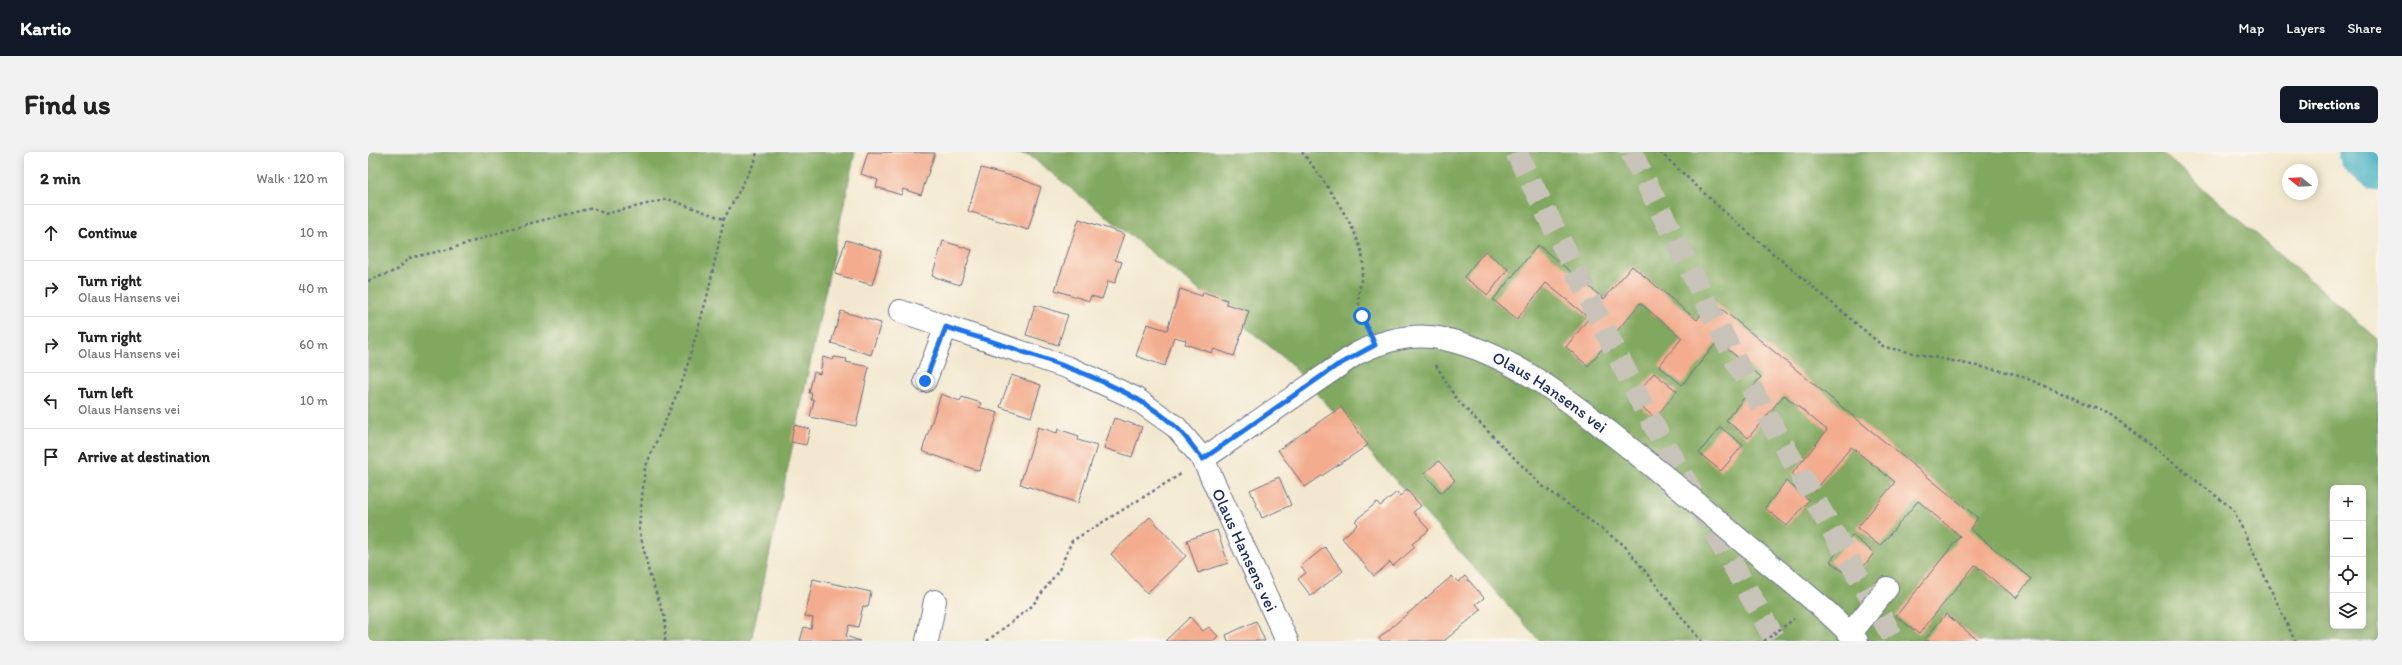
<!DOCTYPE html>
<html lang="en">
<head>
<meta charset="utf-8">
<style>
  :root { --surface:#fff; --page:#f2f2f2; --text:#222; --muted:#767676; --line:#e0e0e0; --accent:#111827 }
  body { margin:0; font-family:Itim,sans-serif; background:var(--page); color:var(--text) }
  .controls { position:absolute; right:12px; bottom:12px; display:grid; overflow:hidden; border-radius:6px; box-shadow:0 2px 10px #0003 }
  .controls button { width:36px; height:36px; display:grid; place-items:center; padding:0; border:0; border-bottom:1px solid var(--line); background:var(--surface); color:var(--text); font:20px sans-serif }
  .compass { position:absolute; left:1914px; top:12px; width:36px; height:36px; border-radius:50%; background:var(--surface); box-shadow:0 2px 10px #0003; rotate:288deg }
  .stop { position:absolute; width:12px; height:12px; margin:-9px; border:3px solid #1a73e8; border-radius:50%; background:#fff }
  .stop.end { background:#1a73e8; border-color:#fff; box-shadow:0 1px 4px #0008 }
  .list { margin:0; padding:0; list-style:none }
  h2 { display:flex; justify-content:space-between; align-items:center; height:52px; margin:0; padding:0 16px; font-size:17px }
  h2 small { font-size:13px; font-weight:400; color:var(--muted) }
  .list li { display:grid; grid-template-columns:26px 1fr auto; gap:12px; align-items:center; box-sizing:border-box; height:56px; padding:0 16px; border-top:1px solid var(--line) }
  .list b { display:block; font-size:15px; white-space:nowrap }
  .list p { margin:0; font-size:13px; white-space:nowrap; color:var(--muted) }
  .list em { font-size:13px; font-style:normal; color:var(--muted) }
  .icon { flex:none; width:22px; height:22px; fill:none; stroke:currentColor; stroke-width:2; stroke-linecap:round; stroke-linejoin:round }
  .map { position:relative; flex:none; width:2010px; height:489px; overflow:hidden; border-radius:6px }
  header { display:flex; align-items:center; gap:24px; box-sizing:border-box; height:56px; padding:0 20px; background:var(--accent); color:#fff }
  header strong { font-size:19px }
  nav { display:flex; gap:22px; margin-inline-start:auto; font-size:14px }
  .intro { display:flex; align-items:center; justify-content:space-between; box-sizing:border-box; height:96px; padding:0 24px }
  h1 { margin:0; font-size:28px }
  .button { padding:10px 18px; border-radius:6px; background:var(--accent); color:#fff; font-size:14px; font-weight:700 }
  main { display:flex; gap:24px; padding:0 24px }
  aside { flex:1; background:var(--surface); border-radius:6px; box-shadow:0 2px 10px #0003 }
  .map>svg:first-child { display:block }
  .forest { fill:#81a85f; stroke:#4e6c5e; fill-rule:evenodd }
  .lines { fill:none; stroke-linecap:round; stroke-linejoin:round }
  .river { stroke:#44b0c2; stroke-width:57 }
  .building { fill:#f3ac8d }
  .highway-tunnel { stroke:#c8c3b8; stroke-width:22; stroke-dasharray:22 11; stroke-linecap:butt }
  .minor-casing { stroke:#677086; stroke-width:24 }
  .path { stroke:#677086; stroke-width:2.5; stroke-dasharray:3 3; stroke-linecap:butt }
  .minor { stroke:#fff; stroke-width:22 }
  .route { stroke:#1a73e8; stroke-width:5 }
  .labels { text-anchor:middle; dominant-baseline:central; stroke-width:3.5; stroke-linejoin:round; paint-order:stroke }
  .street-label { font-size:17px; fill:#1b2f5e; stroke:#fbf7ec }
</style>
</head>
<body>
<header>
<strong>Kartio</strong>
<nav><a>Map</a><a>Layers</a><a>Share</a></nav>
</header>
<div class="intro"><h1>Find us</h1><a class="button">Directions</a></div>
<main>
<aside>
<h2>2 min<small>Walk · 120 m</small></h2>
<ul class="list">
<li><svg class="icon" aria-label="ahead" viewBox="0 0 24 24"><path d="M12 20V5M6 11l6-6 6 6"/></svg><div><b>Continue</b></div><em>10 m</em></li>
<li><svg class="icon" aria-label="right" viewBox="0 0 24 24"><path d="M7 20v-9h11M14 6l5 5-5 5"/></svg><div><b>Turn right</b><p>Olaus Hansens vei</p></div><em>40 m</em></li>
<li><svg class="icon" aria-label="right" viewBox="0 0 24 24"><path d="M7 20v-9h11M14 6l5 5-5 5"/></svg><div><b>Turn right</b><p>Olaus Hansens vei</p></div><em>60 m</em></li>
<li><svg class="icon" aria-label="left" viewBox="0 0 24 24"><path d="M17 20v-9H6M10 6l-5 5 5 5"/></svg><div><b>Turn left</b><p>Olaus Hansens vei</p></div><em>10 m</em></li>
<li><svg class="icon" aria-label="arrive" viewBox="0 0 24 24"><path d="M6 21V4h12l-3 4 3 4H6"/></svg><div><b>Arrive at destination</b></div></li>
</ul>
</aside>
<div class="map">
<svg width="2010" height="489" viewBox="0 0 2010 489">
  <rect width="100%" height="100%" fill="#fbf7ec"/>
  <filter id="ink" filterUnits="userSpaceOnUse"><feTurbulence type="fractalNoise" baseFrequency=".025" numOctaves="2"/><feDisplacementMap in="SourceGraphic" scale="8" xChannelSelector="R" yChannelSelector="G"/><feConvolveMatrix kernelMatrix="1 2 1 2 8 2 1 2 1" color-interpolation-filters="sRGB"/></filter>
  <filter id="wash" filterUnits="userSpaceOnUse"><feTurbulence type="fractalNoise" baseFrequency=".012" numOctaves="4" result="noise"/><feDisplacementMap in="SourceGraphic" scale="16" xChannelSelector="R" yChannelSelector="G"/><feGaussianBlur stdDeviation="0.9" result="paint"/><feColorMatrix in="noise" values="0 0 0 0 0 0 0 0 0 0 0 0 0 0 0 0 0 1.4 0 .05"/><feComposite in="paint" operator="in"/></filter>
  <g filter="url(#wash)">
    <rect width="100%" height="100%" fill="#f3e8cf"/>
    <g class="forest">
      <polygon points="0,0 487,0 383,489 0,489"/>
      <path d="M640,0H1793L2010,187V489H1172L920,209L661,3ZM1965,336H1995V474H1965Z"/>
    </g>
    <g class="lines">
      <polyline class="river" points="1999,0 2010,10"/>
    </g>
    <g id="blocks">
      <g class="building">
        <polygon points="500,0 567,1 553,43 535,37 533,43 508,35 510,28 493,22"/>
        <polygon points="613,16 651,26 673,35 660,78 600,59"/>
        <polygon points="711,67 756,82 747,108 754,110 747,131 740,129 734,147 723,144 721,149 687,138"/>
        <polygon points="478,88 514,99 504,133 467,122"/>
        <polygon points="575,89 604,98 592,133 564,124"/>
        <polygon points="1170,93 1236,147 1264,114 1329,168 1344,149 1610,366 1602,377 1663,427 1648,446 1607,413 1551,482 1528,464 1592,384 1550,349 1512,394 1489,376 1527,330 1483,295 1446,340 1424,322 1459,278 1416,243 1380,286 1358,268 1393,225 1350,189 1314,233 1291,214 1314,186 1272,151 1220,214 1198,195 1221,166 1178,131 1149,167 1125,148"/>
        <polygon points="1117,99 1140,117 1120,143 1096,125"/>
        <polygon points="812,137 834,144 835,140 859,148 858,152 881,159 866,204 846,197 844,201 817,192 818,188 806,185 797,214 768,204 779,172 799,178"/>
        <polygon points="667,153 700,163 690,193 658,183"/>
        <polygon points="473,159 513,171 503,203 463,191"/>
        <polygon points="455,205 465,208 466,205 479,207 478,210 501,215 488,274 442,265 446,248 443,248 444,241 441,241 446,220 452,222"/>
        <polygon points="1286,221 1309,239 1287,266 1264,247"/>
        <polygon points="643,223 673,233 663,265 632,255"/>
        <polygon points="573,242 592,249 594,245 613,251 611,255 630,261 611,319 554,299"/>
        <polygon points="973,255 1000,293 937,335 910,298"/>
        <polygon points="746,266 774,275 764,305 736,296"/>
        <polygon points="426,273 442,277 438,293 423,290"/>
        <polygon points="670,275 689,281 690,277 711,284 710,288 729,294 710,351 652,332"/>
        <polygon points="1352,275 1375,293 1353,319 1331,301"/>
        <polygon points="1071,309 1087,328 1073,341 1056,321"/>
        <polygon points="911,325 923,353 894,366 882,338"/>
        <polygon points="1418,329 1441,348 1419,374 1397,356"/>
        <polygon points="1039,338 1053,354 1045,360 1061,378 1044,392 1047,395 1025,414 1022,410 1006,424 974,386 990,372 987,369 1009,350 1012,354 1029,340 1032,344"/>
        <polygon points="782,365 818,404 779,441 743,402"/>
        <polygon points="849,378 860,411 830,421 819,388"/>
        <polygon points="1484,383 1506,401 1485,428 1462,409"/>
        <polygon points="957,395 975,419 943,444 930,427 938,421 933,414"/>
        <polygon points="1084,424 1090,430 1097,424 1116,446 1108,452 1113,458 1076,489 1013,489 1011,486"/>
        <polygon points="445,427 503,440 500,455 495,454 490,475 481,473 478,484 492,489 432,489 436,475 443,477 445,466 437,464"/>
        <polygon points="1578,462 1606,485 1611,489 1558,489 1556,488"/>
        <polygon points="822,465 835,479 841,475 850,484 845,489 797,489"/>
        <polygon points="888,469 897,489 860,489 858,483"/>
      </g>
    </g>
  </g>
  <g filter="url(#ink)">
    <use href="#blocks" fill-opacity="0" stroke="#677086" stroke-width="1"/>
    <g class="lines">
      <g class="highway-tunnel">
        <polyline points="1148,0 1277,258 1408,489"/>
        <polyline points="1263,0 1369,211 1527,489"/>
      </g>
      <defs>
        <g id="minor">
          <path id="s1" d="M532,159L701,216L767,246L808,275L835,307L919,489"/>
          <polyline points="557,229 578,175"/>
          <path id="s2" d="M835,307L988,202C1016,188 1045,180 1076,187C1137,200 1191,241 1240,279C1285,314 1328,350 1371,387C1410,420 1454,452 1489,489"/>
          <polyline points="1482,482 1519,436"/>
          <polyline points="559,489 567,449"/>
        </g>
      </defs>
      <use href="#minor" class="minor-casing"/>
      <g class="path">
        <path d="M934,0C952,23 996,83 995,112C994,135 985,144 996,168"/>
        <polyline points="1292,0 1362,65 1516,195 1648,222 1739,260 1865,357 1927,489"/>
        <polyline points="0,129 29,118 41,106 82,97 155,73 225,56 237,62 300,47 356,67"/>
        <polyline points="1068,213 1089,248 1173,333 1256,393 1333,489"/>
        <polyline points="297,489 297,466 281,421 271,376 277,316 316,225 339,145 356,67 387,9 389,0"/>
        <polyline points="619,489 664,454 691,418 704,389 813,322"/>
        <polyline points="1396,489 1426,467"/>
      </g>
      <use href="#minor" class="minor"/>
    </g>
  </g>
  <g class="lines" filter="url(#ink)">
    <path class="route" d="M557,229L578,175C647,198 754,225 808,275C818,284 826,297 835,307L968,214L1007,193L994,164"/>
  </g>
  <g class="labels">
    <g class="street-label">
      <text stroke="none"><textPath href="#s2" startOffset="396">Olaus Hansens vei</textPath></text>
      <text stroke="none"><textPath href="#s1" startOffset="443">Olaus Hansens vei</textPath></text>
    </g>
  </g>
</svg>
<div class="controls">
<button>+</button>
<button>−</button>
<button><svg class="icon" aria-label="locate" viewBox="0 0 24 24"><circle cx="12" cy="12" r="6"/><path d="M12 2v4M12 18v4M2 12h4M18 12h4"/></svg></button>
<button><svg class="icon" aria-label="layers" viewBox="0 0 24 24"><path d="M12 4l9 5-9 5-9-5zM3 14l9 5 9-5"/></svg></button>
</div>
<svg class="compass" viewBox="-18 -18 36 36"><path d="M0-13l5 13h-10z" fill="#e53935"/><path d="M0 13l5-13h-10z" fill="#767676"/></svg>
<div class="stop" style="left:994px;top:164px"></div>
<div class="stop end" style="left:557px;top:229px"></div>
</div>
</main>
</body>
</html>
